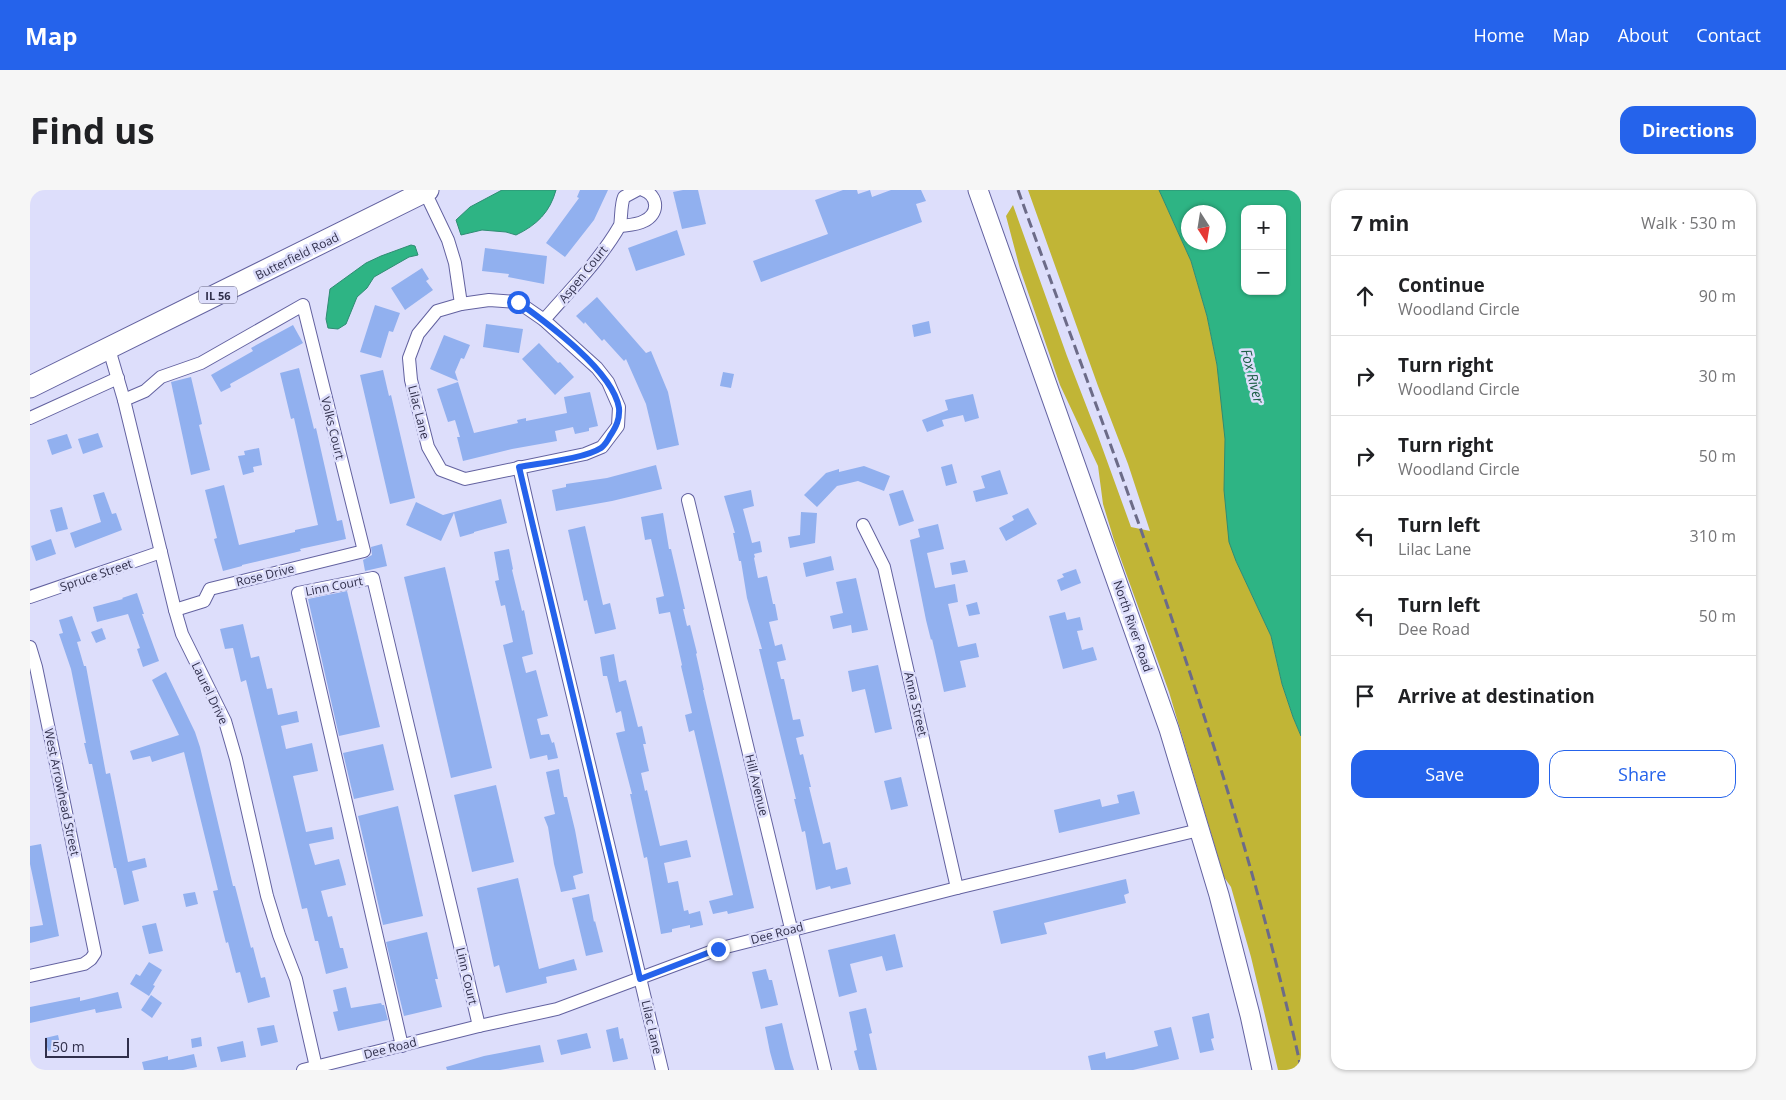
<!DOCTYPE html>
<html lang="en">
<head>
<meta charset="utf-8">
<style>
  :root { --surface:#fff; --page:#f6f6f6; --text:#202124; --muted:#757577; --line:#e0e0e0; --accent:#2563eb }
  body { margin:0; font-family:"Open Sans",sans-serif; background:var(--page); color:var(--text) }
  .controls { position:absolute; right:15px; top:15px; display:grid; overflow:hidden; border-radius:10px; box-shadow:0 1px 4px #0004 }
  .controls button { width:45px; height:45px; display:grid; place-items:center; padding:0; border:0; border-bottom:1px solid var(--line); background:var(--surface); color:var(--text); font:25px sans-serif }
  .compass { position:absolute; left:1151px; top:15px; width:45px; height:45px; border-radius:50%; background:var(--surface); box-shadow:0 1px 4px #0004; rotate:168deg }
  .scale { position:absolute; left:15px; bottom:12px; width:84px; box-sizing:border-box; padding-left:5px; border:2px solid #302f4b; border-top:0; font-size:14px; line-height:18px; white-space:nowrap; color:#302f4b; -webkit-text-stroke:4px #dddefb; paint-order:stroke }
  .stop { position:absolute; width:15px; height:15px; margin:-11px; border:4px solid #2563eb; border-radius:50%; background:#fff }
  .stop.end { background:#2563eb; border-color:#fff; box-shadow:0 1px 5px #0008 }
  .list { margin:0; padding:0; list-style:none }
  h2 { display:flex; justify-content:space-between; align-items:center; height:65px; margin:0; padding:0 20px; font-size:21px }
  h2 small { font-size:16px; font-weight:400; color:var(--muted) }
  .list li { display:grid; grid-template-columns:32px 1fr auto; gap:15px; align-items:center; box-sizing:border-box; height:80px; padding:0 20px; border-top:1px solid var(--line) }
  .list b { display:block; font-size:19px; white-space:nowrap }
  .list p { margin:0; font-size:16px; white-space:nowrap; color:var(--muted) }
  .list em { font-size:16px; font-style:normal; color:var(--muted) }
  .actions { display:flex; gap:10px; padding:15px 20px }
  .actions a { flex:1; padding:11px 0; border:1px solid var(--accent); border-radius:15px; text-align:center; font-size:18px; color:var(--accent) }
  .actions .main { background:var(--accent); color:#fff }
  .icon { flex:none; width:28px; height:28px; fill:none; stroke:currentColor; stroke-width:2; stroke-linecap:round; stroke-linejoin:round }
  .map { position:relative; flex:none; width:1271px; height:880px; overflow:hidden; border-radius:15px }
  header { display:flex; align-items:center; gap:30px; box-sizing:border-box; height:70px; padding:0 25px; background:var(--accent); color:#fff }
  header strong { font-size:24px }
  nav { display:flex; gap:28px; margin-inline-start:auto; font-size:18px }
  .intro { display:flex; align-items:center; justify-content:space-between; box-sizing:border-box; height:120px; padding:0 30px }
  h1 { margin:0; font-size:35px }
  .button { padding:12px 22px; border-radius:15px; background:var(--accent); color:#fff; font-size:18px; font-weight:700 }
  main { display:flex; gap:30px; padding:0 30px }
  aside { flex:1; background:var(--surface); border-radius:15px; box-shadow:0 1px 4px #0004 }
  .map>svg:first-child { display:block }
  .green { fill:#c1b536 }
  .water { fill:#2eb484; stroke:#2f8c73; fill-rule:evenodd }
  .building { fill:#91b0ef }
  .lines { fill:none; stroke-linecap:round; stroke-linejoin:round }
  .street-casing { stroke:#6362a0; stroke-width:14 }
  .secondary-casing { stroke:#6362a0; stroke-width:21 }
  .primary-casing { stroke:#6362a0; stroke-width:23 }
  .street { stroke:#fff; stroke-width:12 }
  .secondary { stroke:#fff; stroke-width:19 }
  .primary { stroke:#fff; stroke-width:21 }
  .rail { stroke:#6c6b88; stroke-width:3; stroke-dasharray:10 5; stroke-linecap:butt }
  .route { stroke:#2563eb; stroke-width:6 }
  .labels { text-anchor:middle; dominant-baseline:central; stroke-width:5; stroke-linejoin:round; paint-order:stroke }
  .shield { fill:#dddefb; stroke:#646480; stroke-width:1 }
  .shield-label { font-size:11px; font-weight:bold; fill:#302f4b }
  .street-label { font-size:12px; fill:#302f4b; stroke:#dddefb }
  .water-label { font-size:14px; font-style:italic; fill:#1e6047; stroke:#dddefb }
</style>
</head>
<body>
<header>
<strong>Map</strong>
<nav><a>Home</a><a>Map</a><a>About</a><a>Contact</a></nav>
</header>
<div class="intro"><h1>Find us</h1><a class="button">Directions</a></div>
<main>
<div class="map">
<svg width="1271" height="880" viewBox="0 0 1271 880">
  <rect width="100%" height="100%" fill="#dddefb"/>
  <polygon class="green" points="998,0 1129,0 1161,71 1177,126 1187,175 1192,209 1206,371 1241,446 1252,494 1263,527 1271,546 1271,880 1248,880 1221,767 1201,697 1194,687 1139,502 1084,350 1073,314 1068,276 1030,195 990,79 976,26 983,15 1037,166 1068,246 1101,337 1120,341 1098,274 1068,196"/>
  <g class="water">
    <path d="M472,0H526C520,22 507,35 486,45L476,42L452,40L431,45L426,30L440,17Z"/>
    <path d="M1129,0H1271V546L1263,527L1252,494L1241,446L1206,371L1199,352L1194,300L1195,249L1187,175L1177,126L1161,71ZM1215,19H1252V101H1215ZM1188,22V52H1158V22Z"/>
    <polygon points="381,55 385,56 388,65 379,67 344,87 337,98 327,107 316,134 308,139 298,138 296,129 300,99 336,73 351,66"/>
  </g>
  <g class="building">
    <polygon points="550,0 578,0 564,30 535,67 516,53 549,8 547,7"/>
    <polygon points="653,0 668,0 676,34 652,39 643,2"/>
    <polygon points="813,0 827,0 828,4 840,0 842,7 861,0 891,0 896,11 886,14 892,32 731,92 723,71 798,44 785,10"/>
    <polygon points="647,40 655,65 606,81 598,58"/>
    <polygon points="455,58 517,66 514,94 478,87 479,84 452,81"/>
    <polygon points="392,78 399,89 396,91 403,100 375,120 361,98"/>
    <polygon points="567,107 616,163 621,161 638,202 649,255 627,260 616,214 596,169 594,171 574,149 572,151 555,132 554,134 546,126"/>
    <polygon points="345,115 370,123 363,142 359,141 351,168 330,162"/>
    <polygon points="899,131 901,143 884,147 882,135"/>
    <polygon points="456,134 493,139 489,163 453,157"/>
    <polygon points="263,135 273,153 200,194 201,197 191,202 181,185 223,161 221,158"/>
    <polygon points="414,145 440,155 434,169 431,168 425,182 428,191 400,179"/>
    <polygon points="509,153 528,173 530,172 544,187 525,205 492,169"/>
    <polygon points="269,178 284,239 286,238 307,331 312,330 316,349 270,359 271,361 212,375 212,376 193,381 184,349 187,348 175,300 194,295 209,355 265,342 265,340 288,335 264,228 261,229 250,183"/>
    <polygon points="353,180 359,206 361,205 385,308 360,314 330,185"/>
    <polygon points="693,182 704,184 701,198 690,196"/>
    <polygon points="161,187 172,234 169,235 180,280 161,285 141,192"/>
    <polygon points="428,192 444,243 488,233 487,230 496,228 496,231 537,223 534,207 560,202 568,236 559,238 559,241 545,244 543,237 525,241 527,251 482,259 433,271 427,247 430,247 425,230 418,232 407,199"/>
    <polygon points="943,204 949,228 935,232 933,225 912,230 914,236 897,242 892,230 918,220 915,210"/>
    <polygon points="68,243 73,257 53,264 48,249"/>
    <polygon points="37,244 42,258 22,265 17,250"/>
    <polygon points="229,258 232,275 223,277 224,282 213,285 208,266 215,265 214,261"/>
    <polygon points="922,274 927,293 916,296 911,277"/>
    <polygon points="626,275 632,299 582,311 526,321 522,300 536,297 536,294 577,288"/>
    <polygon points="834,276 860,286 854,301 828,291 807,296 787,317 774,305 796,283 809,279 809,282"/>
    <polygon points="970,280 978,304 946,312 943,301 955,298 951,286"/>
    <polygon points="721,300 724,316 713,319 722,353 730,351 732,362 724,364 725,367 724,368 728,388 737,386 743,414 745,414 748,430 739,432 745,456 752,454 756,470 747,472 751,489 754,489 763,530 770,529 774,546 766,548 770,565 773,564 781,597 779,597 793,654 800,652 806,680 817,677 821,694 801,699 800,696 786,700 775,641 772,642 764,609 766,609 729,459 732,459 717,408 711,371 709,371 703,343 705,343 694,306"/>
    <polygon points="873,300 884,331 869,336 859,304"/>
    <polygon points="74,302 82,324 86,323 92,340 45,358 40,343 71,332 63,305"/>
    <polygon points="471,309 477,333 444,342 444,343 430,347 424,323 411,351 376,335 386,312 413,325"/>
    <polygon points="32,317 38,339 26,342 20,320"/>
    <polygon points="998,318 1007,334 976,351 969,338 984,330 982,326"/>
    <polygon points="771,322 787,323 785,353 760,358 758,347 770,345"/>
    <polygon points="633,323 639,359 641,359 655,419 653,419 657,436 660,435 667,463 666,464 674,500 673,500 724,718 698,724 697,721 683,724 679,711 703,705 664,540 659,542 655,525 662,523 651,476 652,475 640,422 629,424 626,408 634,406 621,349 615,350 611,327"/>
    <polygon points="908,334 914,359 897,363 905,398 925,394 928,412 918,414 928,457 946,453 949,467 930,471 936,497 914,502 902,449 901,450 896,430 880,350 890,347 888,339"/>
    <polygon points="555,336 573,415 580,413 586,439 565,444 557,410 554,411 538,340"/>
    <polygon points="21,349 26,364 6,371 1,356"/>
    <polygon points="352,354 357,376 335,381 333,370 342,365 341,357"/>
    <polygon points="479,359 483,379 482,380 492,421 494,420 503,464 492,467 496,483 506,480 518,526 507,529 511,545 519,544 522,553 524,552 528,568 518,570 517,565 500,569 473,455 483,452 475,415 471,416 465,391 469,390 464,362"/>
    <polygon points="801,366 804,380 776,387 773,373"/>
    <polygon points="935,370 938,382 922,385 920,373"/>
    <polygon points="415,377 462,578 421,588 374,387"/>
    <polygon points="1046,379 1051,393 1031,401 1027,390 1034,387 1032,384"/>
    <polygon points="826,388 838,440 822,443 821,435 803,439 800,426 813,423 806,392"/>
    <polygon points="317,401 350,537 309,546 278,409"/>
    <polygon points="107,403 114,424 112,424 129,471 113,477 107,459 110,458 98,424 67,432 63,417 93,409 92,408"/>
    <polygon points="947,412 950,424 939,426 936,415"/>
    <polygon points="1035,422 1037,430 1050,427 1053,440 1047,441 1052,460 1063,457 1067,470 1033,479 1019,426"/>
    <polygon points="42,426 51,451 47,452 54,476 56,476 76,584 80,583 98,672 115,668 117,677 102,681 109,711 94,715 86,678 84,678 62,574 59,574 54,553 56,553 41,479 29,444 33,443 29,430"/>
    <polygon points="213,434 221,468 229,466 237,499 242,498 248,525 267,521 269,532 251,536 256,559 282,553 288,581 263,586 276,642 302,637 304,649 279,654 285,675 309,669 313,683 316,695 291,701 298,727 302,726 310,758 313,758 318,778 296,784 288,751 285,751 277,718 272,719 216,490 211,492 203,458 195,459 190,439"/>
    <polygon points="72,438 76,449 66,453 61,442"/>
    <polygon points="584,464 589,492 596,490 608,537 612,536 616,554 613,554 619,581 611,583 615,601 617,600 630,656 657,650 661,667 634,673 638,693 648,691 654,721 658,720 659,724 670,721 673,735 660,738 660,735 642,739 642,742 631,744 617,667 614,668 600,604 602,604 586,543 595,541 591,521 586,523 577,486 573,486 570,467"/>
    <polygon points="848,475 862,539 845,543 835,499 822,502 818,481"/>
    <polygon points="136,482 165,542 170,557 203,696 205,696 221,758 223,757 231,788 235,787 240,807 218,813 210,782 206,783 198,752 196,753 183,701 188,700 154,562 122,572 120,566 103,570 100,561 149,545 122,490"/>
    <polygon points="353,554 364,600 324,609 313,563"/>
    <polygon points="529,579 534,607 537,607 545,640 553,683 543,686 546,699 531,702 524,674 518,637 514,627 525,624 516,582"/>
    <polygon points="871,587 878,616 861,620 854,591"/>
    <polygon points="466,595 484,672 442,682 424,605"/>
    <polygon points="1104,601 1110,624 1029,643 1024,620 1070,609 1072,617 1089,613 1087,605"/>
    <polygon points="368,616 393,726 353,735 328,626"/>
    <polygon points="11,654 29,746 0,753 0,737 13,735 0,674 0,656"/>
    <polygon points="488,688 509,779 544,769 547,780 516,787 517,793 476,803 469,775 464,777 447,698"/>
    <polygon points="1096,689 1099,703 1094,705 1096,713 1014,733 1017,744 971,754 963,721"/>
    <polygon points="165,702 168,714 156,717 153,704"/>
    <polygon points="559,704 564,732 565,731 573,762 556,766 542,708"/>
    <polygon points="126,733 133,761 119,764 112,736"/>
    <polygon points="397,742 408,789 405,789 412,817 374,826 356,752"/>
    <polygon points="865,744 873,777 856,781 852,766 820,774 827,802 809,807 798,760"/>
    <polygon points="119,772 132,780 123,795 125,796 119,806 100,794 106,784 110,786"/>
    <polygon points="736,779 739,790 742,790 748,815 731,819 722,782"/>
    <polygon points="316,797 321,818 351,813 352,815 354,815 358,830 308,841 303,822 308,821 303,800"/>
    <polygon points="88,802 92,818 66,823 65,819 0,833 0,817 50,807 50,811"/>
    <polygon points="121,805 132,813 122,828 111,820"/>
    <polygon points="836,818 842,843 839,844 847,880 829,880 824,861 827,860 819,822"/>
    <polygon points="1179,823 1184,848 1181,849 1184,860 1170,863 1162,827"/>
    <polygon points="752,833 760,867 764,880 745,880 740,862 735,837"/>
    <polygon points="244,835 248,852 231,856 227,838"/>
    <polygon points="588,837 590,849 593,848 598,869 583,872 576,840"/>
    <polygon points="1141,837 1149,869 1103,880 1061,880 1058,866 1075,862 1076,869 1128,856 1124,841"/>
    <polygon points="557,843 561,858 531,865 527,850"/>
    <polygon points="28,845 31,858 18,861 15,848"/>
    <polygon points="171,847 172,856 162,858 161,849"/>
    <polygon points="213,851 216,867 191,872 187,857"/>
    <polygon points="510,855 514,872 470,880 417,880 416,877 454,866"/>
    <polygon points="164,864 167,877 153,880 114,880 112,872 138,866 138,870"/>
  </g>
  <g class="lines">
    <defs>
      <g id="street">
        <polyline points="395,2 418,50 425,73 431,114"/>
        <path d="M590,36C598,35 607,35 614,31C629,24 629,6 613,0"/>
        <polygon points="459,110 488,112 514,130 567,178 578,192 589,217 588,236 572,257 555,264 435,289 411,280 398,257 381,190 379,168 388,144 407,121 431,114"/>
        <path d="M514,130C539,101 570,70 589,37C592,33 590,16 594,7L607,0"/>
        <polyline points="79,159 94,210 145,420 152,444 195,531 206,569 237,706 249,745 266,789 286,877"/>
        <polyline points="94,210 115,201 131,187 171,173 273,115 334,361 180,399 174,411 145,420"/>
        <polyline points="0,228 88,188"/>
        <polyline points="489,277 504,343 632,880"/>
        <polyline points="658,310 795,880"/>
        <polyline points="833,335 854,377 927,698"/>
        <polyline points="0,407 131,362"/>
        <polyline points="0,457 6,477 65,763 61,769 54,774 0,786"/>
        <polyline points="372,856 268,403 343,388 449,836"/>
        <polyline points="273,880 449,836 527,819 688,759 927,698 1169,640"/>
      </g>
      <polyline id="secondary" points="948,0 1139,539 1189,705 1220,825 1232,880"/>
      <polyline id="primary" points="0,197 398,0"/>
    </defs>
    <use href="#street" class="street-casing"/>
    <use href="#secondary" class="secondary-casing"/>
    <use href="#primary" class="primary-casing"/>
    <use href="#street" class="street"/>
    <use href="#secondary" class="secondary"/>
    <use href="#primary" class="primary"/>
    <path class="rail" d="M988,0C1092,289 1205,577 1271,878"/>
  </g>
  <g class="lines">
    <path class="route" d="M488,112C517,133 583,181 589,218C590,229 586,237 580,246C578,250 575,255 571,258C554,269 510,273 489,277L610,789L688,759"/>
  </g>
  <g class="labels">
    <rect class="shield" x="169" y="96.5" width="38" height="17" rx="4"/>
    <g class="shield-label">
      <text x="188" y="105">IL 56</text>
    </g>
    <g class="street-label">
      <text transform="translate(267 66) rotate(-26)">Butterfield Road</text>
      <text transform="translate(553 84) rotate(-51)">Aspen Court</text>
      <text transform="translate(389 222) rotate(76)">Lilac Lane</text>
      <text transform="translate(303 238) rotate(76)">Volks Court</text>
      <text transform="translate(66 385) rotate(-19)">Spruce Street</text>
      <text transform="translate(235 385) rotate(-14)">Rose Drive</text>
      <text transform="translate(304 396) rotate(-11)">Linn Court</text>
      <text transform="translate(1103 436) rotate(71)">North River Road</text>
      <text transform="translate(180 503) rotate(64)">Laurel Drive</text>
      <text transform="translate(886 514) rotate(77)">Anna Street</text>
      <text transform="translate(727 595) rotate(76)">Hill Avenue</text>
      <text transform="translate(32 602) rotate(78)">West Arrowhead Street</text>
      <text transform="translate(747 743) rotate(-15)">Dee Road</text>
      <text transform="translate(437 786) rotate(77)">Linn Court</text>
      <text transform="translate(622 837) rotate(77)">Lilac Lane</text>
      <text transform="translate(360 858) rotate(-14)">Dee Road</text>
    </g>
    <g class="water-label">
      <text transform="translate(1223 186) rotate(76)">Fox River</text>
    </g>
  </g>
</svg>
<div class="controls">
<button>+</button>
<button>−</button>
</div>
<svg class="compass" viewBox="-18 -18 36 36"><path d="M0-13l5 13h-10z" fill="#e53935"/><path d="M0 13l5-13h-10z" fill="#757577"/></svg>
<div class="scale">50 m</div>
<div class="stop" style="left:488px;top:112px"></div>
<div class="stop end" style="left:688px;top:759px"></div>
</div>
<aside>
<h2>7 min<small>Walk · 530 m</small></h2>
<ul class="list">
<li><svg class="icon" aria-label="ahead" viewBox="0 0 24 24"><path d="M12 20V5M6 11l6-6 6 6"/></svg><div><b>Continue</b><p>Woodland Circle</p></div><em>90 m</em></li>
<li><svg class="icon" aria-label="right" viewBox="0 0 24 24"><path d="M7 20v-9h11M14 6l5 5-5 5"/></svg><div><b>Turn right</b><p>Woodland Circle</p></div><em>30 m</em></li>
<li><svg class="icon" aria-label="right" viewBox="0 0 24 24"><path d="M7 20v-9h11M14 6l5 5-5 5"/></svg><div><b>Turn right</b><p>Woodland Circle</p></div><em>50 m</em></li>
<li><svg class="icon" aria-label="left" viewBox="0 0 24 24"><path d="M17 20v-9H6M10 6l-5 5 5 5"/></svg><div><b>Turn left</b><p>Lilac Lane</p></div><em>310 m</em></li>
<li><svg class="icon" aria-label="left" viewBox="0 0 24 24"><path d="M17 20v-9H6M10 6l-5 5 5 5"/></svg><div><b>Turn left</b><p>Dee Road</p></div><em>50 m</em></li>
<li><svg class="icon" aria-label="arrive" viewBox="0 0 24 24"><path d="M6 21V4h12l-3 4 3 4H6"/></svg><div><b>Arrive at destination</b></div></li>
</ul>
<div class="actions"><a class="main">Save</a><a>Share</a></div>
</aside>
</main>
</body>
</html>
